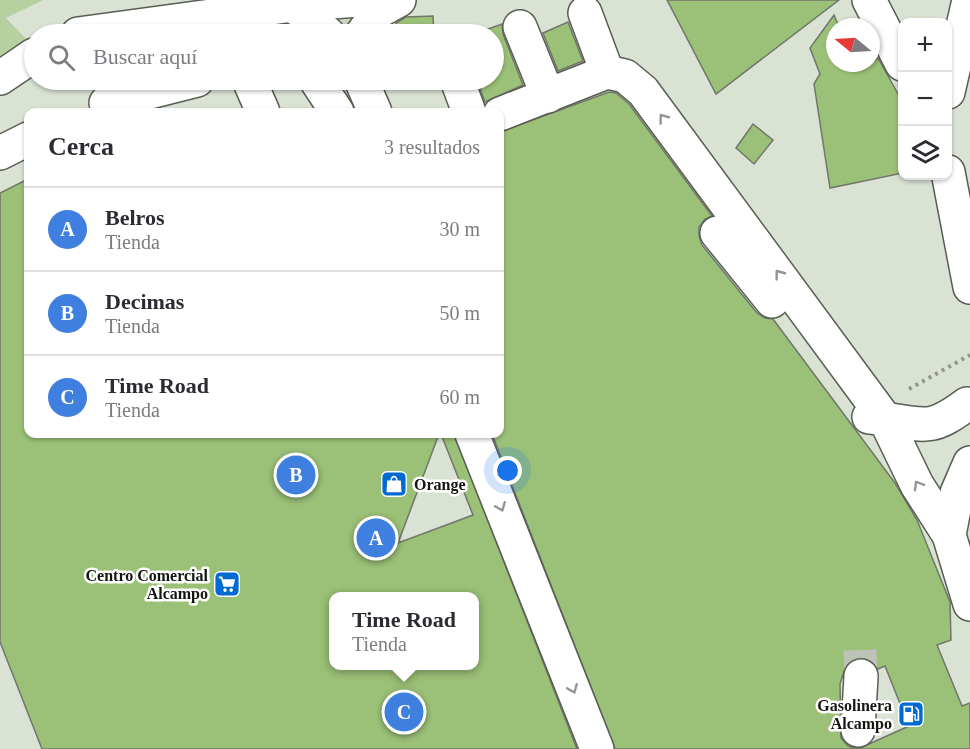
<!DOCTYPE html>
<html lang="es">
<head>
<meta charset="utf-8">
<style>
  :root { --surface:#fff; --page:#f7f7f7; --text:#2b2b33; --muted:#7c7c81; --line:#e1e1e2; --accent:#006ad2 }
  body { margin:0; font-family:Georgia,serif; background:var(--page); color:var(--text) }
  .controls { position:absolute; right:18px; top:18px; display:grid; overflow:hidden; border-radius:12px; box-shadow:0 2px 4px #0004 }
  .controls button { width:54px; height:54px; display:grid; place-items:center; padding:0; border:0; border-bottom:2px solid var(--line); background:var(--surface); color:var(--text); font:30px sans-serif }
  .compass { position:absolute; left:826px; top:18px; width:54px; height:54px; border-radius:50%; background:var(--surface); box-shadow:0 2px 4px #0004; rotate:288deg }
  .you { position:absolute; left:508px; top:471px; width:21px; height:21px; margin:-15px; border:4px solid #fff; border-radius:50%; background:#1a73e8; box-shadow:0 0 0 9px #1a73e833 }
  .badge { display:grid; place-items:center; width:39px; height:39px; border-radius:50%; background:var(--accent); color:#fff; font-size:20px; font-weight:700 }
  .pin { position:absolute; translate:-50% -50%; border:3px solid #fff; box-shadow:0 2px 6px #0006 }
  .popup { position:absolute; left:329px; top:592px; width:150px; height:78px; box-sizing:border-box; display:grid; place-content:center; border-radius:12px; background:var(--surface); filter:drop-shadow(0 2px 4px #0005); font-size:20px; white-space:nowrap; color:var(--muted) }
  .popup b { font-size:22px; color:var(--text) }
  .popup::after { content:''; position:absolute; left:50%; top:100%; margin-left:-12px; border:12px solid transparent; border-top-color:var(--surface) }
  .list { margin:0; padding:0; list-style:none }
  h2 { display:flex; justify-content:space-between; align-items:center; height:78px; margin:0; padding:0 24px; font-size:26px }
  h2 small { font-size:20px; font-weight:400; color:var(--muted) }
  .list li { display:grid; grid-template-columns:39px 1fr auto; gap:18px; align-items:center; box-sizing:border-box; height:84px; padding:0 24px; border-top:2px solid var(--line) }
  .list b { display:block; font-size:22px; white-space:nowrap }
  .list p { margin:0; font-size:20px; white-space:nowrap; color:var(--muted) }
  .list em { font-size:20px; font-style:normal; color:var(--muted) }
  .icon { flex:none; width:33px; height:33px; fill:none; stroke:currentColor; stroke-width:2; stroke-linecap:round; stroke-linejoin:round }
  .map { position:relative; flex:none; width:970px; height:749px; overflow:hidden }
  .search { position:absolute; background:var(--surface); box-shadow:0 2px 4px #0004; left:24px; top:24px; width:480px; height:66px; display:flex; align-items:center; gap:15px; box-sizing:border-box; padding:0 21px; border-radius:33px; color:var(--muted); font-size:22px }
  .panel { position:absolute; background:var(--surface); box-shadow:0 2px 4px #0004; left:24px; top:108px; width:480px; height:330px; border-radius:12px }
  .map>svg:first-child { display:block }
  .built { fill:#cad5c1 }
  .green { fill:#b7d0a0 }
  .building { fill:#9bc077; stroke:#70776b; stroke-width:1.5; fill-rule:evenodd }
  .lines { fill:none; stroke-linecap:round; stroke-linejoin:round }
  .minor-tunnel { stroke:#bcc3b7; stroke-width:33; stroke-dasharray:33 16; stroke-linecap:butt }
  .minor-casing { stroke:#585e52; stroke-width:36 }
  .path { stroke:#90968c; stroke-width:4; stroke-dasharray:3 4.5; stroke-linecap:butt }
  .minor { stroke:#fff; stroke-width:33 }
  .oneway { stroke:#949693 }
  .labels { text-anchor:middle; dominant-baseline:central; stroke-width:5; stroke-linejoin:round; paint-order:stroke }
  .poi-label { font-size:16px; font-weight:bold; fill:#121510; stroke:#fff; text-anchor:end }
</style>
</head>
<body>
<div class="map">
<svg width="970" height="749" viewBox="0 0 970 749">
  <rect width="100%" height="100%" fill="#dae2d4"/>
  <polygon class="built" points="381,16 370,34 212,34"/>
  <polygon class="green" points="0,0 43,0 6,18 26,39 0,56"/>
  <g class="building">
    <polygon points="667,0 839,0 716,94"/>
    <polygon points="834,15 839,27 835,27 835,63 852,63 854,69 871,63 878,58 903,103 903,173 830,188 814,84 820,74 810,48"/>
    <polygon points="433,16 434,34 397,34 396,23 406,17"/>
    <polygon points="568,22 583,61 558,71 543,33"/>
    <polygon points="502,24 503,34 523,85 485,102 477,80 494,80 494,34 474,34"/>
    <polygon points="400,80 439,80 439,86 401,89"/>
    <path d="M609,92L616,93L629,104L712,216L705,219L699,227V236L702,245L757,313L765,318L773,319L895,483L917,520L950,602L951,640L937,645L962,706L970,703V749H615L492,434H500V132ZM863,657L872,661L878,669L885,666L909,726L858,749L848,746L841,738L840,684L846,665L853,659Z"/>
    <polygon points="753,124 773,140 754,164 736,148"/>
    <path d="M28,179V434H439L398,543L473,515L441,434H454L577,749H42L0,642V193ZM333,597H474V666H333Z"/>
  </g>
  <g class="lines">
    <polyline class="minor-tunnel" points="860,650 861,676"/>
    <defs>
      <g id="minor">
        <polyline points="869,0 902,64"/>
        <polyline points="293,5 328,34"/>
        <polyline points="585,13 607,72"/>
        <polyline points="520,27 548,96"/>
        <polyline points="78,34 293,5 358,0"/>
        <polyline points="362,34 379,11 399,0"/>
        <polyline points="0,78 34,55"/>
        <polyline points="249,80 263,112"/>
        <polyline points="316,80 337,112"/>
        <polyline points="361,80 375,112"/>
        <polyline points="457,80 469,112"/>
        <polyline points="948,92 969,0"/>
        <polyline points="111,112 106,103 197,80"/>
        <path d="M500,114L607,72L625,76L643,91L885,419C927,426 932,430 967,404"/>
        <polyline points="0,153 28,139"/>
        <polyline points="948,172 970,287"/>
        <polyline points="717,233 772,301"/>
        <polyline points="869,417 885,419 917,485 949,535"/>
        <polyline points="472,434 597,749"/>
        <polyline points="970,463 957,493 949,535 970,604"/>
        <polyline points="858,730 861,676"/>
      </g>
    </defs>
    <use href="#minor" class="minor-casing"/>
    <polyline class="path" points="909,389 970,355"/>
    <use href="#minor" class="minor"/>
  </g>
  <defs><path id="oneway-chevron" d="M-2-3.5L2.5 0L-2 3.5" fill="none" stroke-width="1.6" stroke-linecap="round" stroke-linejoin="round" transform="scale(1.5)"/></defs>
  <g class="oneway">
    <use href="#oneway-chevron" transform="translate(663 118) rotate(-127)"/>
    <use href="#oneway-chevron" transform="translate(779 274) rotate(-127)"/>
    <use href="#oneway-chevron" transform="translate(918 485) rotate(-120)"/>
    <use href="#oneway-chevron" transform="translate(501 507) rotate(68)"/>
    <use href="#oneway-chevron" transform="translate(573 689) rotate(68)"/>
  </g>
  <defs>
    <symbol id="shop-square" viewBox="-11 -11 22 22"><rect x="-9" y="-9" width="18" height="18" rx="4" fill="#006ad2" stroke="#fff"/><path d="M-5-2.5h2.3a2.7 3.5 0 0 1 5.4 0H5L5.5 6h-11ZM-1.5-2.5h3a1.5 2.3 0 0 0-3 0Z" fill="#fff"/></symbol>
    <symbol id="supermarket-square" viewBox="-11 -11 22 22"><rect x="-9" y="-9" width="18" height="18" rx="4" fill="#006ad2" stroke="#fff"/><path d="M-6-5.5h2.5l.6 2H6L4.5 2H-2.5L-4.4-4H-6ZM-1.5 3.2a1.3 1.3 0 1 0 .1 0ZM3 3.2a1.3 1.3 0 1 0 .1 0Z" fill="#fff"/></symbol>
    <symbol id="fuel-square" viewBox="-11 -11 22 22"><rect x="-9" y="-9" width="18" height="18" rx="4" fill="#006ad2" stroke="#fff"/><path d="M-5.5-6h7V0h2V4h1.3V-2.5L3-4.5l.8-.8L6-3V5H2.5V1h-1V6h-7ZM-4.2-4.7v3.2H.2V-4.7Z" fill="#fff"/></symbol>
  </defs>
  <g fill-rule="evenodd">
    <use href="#shop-square" x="379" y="469" width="30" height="30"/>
    <use href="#supermarket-square" x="212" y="569" width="30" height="30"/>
    <use href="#fuel-square" x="896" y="699" width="30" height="30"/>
  </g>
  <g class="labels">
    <g class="poi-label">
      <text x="414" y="484" text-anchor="start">Orange</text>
      <text x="208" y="575">Centro Comercial<tspan x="208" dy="18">Alcampo</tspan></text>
      <text x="892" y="705">Gasolinera<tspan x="892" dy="18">Alcampo</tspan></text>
    </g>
  </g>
</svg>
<div class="controls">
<button>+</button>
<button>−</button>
<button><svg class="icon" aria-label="layers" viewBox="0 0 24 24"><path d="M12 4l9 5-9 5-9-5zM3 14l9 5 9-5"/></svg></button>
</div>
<svg class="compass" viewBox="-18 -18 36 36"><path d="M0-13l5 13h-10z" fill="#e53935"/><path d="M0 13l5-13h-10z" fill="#7c7c81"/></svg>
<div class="you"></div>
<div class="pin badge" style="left:376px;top:538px;background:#3f7fe0">A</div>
<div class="pin badge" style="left:296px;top:475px;background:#3f7fe0">B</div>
<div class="pin badge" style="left:404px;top:712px;background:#3f7fe0">C</div>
<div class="popup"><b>Time Road</b>Tienda</div>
<div class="search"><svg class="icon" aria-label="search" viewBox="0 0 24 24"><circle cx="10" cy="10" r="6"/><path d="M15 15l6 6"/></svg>Buscar aquí</div>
<section class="panel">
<h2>Cerca<small>3 resultados</small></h2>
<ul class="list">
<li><span class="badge" style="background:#3f7fe0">A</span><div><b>Belros</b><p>Tienda</p></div><em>30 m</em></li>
<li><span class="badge" style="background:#3f7fe0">B</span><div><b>Decimas</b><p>Tienda</p></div><em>50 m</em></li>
<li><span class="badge" style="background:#3f7fe0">C</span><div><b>Time Road</b><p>Tienda</p></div><em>60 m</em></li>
</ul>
</section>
</div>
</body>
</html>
